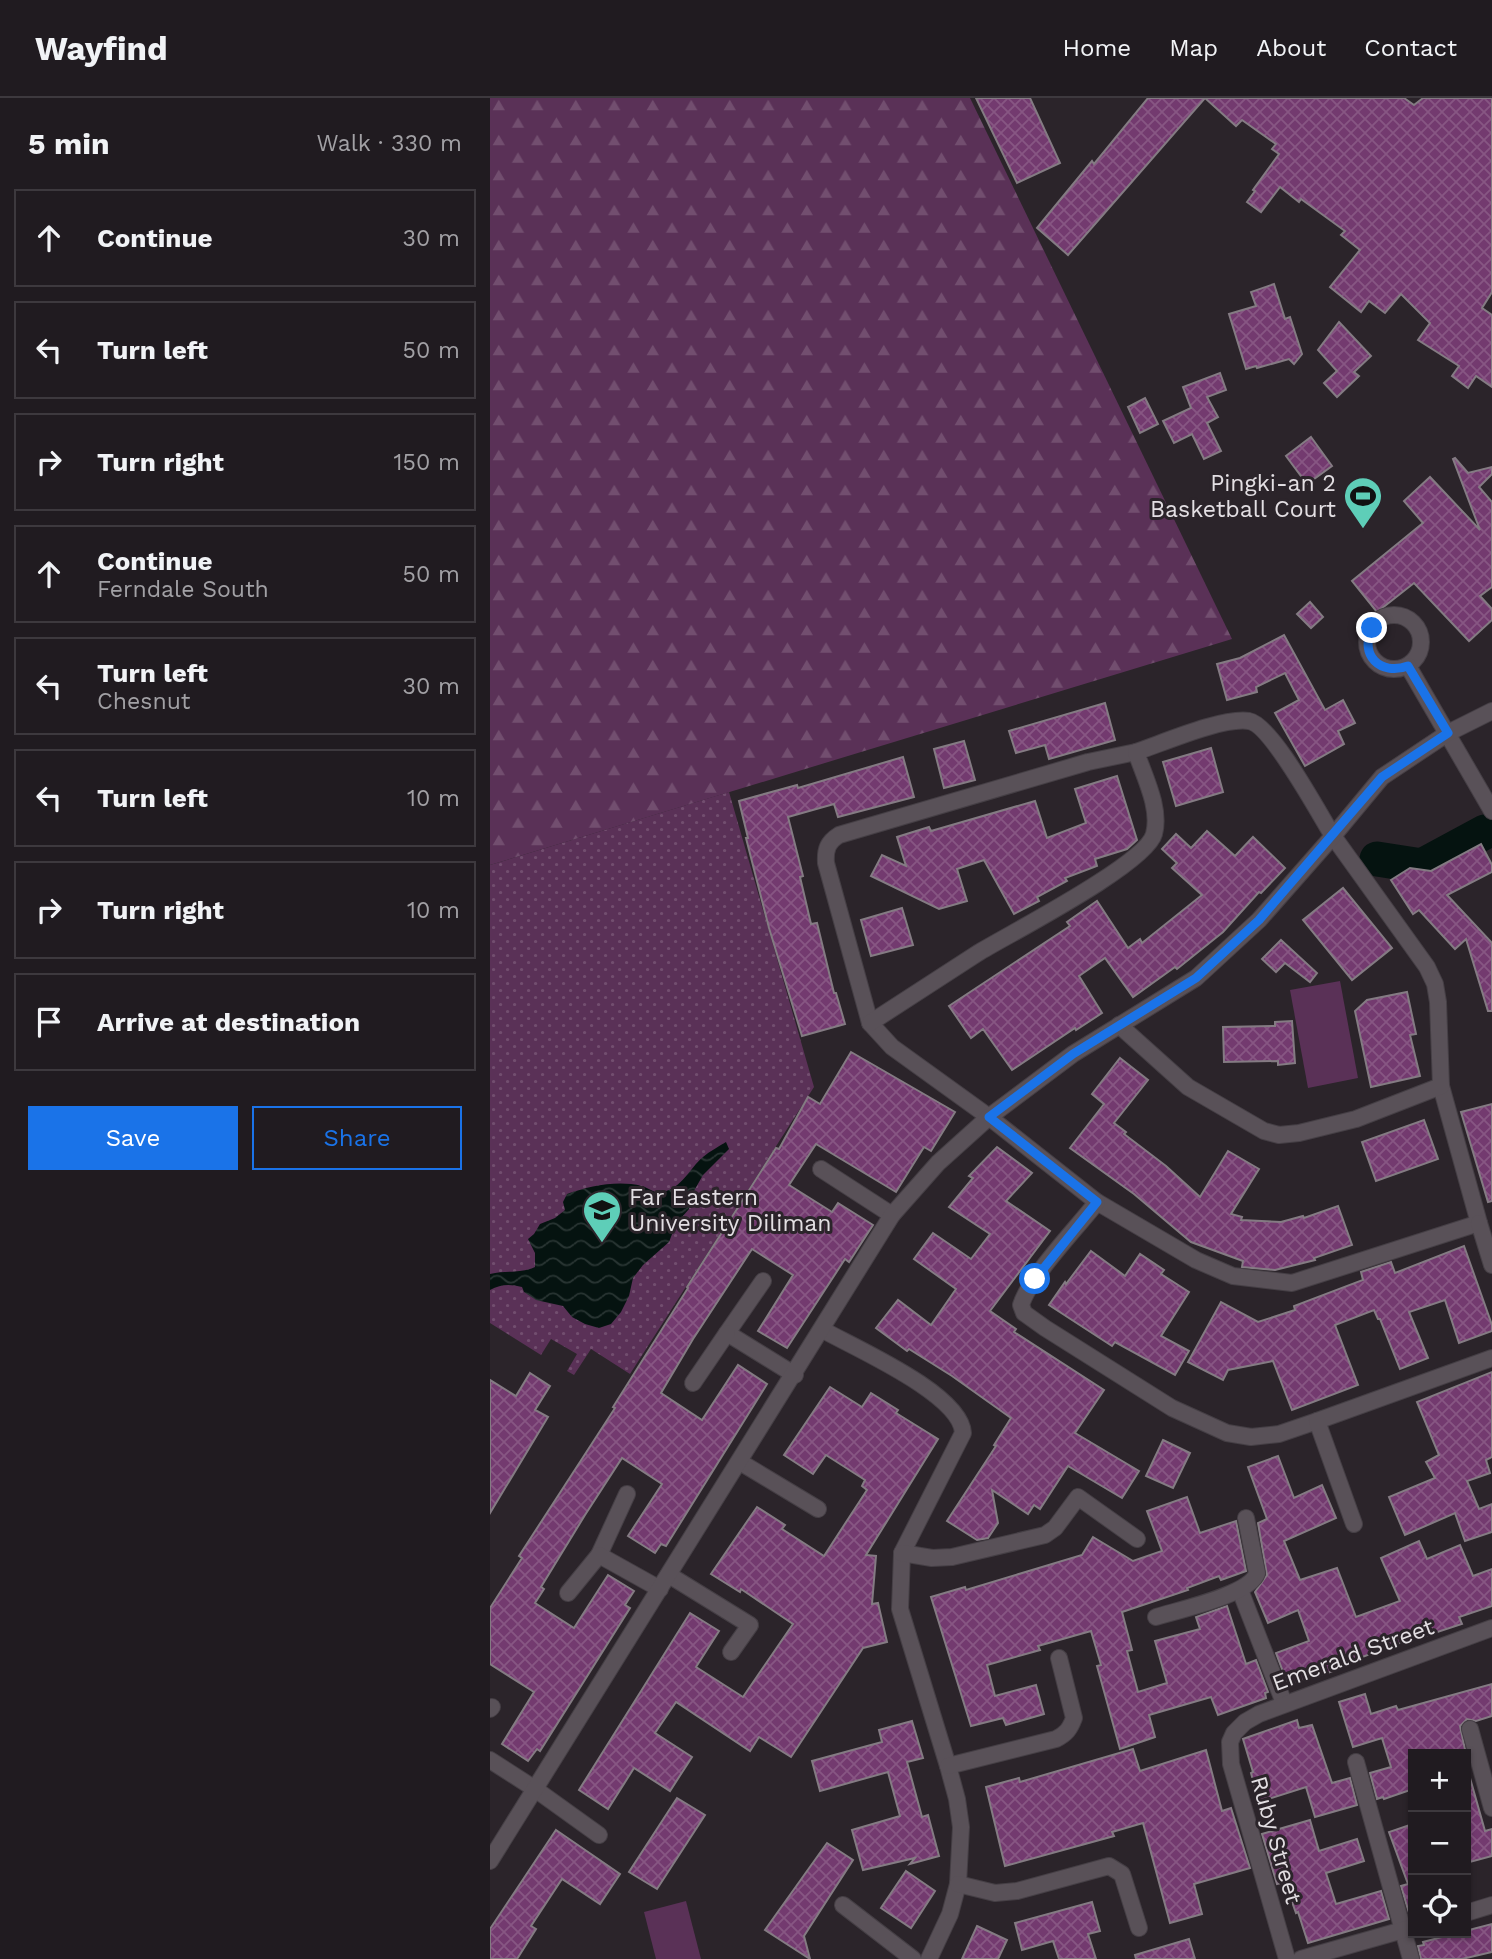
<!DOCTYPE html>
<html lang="en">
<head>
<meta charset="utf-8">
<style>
  :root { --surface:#201b20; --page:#2d282d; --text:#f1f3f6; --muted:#a2a1a5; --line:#3d393e; --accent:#1a73e8 }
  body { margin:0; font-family:"Work Sans",sans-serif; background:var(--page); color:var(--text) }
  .controls { position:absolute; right:21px; bottom:21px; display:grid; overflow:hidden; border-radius:0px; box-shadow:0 2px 5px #0004 }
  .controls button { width:63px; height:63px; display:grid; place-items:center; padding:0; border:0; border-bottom:2px solid var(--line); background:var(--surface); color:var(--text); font:35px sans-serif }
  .stop { position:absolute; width:21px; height:21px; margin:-16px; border:5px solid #1a73e8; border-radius:50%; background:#fff }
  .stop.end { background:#1a73e8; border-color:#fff; box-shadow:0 2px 7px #0008 }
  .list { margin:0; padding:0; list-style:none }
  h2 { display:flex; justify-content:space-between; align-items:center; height:91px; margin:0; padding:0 28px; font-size:30px }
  h2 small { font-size:23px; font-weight:400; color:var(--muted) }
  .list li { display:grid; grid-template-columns:46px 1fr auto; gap:21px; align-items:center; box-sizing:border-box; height:98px; margin:0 14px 14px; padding:0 14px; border:2px solid var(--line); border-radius:0px }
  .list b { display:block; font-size:26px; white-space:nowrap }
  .list p { margin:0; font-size:23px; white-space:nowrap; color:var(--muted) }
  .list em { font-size:23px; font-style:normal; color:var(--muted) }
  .actions { display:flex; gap:14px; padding:21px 28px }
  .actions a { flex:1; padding:16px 0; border:2px solid var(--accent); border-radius:0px; text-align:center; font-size:24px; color:var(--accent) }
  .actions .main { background:var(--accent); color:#fff }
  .icon { flex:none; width:38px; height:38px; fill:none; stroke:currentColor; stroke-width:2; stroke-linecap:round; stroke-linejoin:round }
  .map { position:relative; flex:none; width:1002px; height:1861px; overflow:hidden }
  header { display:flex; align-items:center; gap:42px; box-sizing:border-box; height:98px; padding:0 35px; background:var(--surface); border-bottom:2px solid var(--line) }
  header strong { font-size:33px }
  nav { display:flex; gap:38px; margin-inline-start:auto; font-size:24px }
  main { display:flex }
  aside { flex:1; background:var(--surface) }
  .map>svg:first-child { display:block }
  .grass { fill:url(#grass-dots) }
  .forest { fill:url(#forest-firs) }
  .park { fill:#5a3157 }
  .water { fill:url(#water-waves) }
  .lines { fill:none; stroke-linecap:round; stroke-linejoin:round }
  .river { stroke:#051310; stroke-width:35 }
  .building { fill:url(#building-cross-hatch); stroke:#847b83; stroke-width:2 }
  .street-casing { stroke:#453f45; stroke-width:18 }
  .street { stroke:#595158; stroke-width:16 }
  .route { stroke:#1a73e8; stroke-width:9 }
  .labels { text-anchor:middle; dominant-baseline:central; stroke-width:6; stroke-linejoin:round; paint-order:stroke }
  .poi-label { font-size:23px; fill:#e3dfe3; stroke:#2b242a; text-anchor:end }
  .street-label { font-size:23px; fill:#e3dfe3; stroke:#2b242a }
</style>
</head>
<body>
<header>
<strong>Wayfind</strong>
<nav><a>Home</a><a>Map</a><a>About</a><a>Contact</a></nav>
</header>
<main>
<aside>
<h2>5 min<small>Walk · 330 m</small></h2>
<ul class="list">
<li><svg class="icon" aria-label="ahead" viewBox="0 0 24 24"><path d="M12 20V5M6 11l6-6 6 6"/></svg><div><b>Continue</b></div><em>30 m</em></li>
<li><svg class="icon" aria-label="left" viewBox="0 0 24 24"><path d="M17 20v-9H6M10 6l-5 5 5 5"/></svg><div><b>Turn left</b></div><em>50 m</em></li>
<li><svg class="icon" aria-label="right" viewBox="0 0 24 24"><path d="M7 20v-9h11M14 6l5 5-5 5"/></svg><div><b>Turn right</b></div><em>150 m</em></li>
<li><svg class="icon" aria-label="ahead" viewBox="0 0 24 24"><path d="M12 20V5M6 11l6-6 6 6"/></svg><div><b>Continue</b><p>Ferndale South</p></div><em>50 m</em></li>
<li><svg class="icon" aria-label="left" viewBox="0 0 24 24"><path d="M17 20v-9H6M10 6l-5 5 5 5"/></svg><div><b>Turn left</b><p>Chesnut</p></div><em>30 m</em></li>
<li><svg class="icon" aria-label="left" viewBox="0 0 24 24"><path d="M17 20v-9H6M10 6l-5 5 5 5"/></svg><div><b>Turn left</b></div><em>10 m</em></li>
<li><svg class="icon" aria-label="right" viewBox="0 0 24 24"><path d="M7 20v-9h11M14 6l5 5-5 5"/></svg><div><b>Turn right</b></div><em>10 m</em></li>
<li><svg class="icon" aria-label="arrive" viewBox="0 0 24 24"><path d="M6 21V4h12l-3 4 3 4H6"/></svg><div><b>Arrive at destination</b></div></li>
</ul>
<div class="actions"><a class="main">Save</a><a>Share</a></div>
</aside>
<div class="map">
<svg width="1002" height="1861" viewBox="0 0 1002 1861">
  <defs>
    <pattern id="grass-dots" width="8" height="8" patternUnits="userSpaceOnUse" patternTransform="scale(1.75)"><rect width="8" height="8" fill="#5a3157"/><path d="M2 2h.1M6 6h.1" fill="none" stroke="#724e6f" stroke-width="1.8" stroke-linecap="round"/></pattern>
    <pattern id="forest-firs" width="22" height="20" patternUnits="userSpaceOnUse" patternTransform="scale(1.75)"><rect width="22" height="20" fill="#5a3157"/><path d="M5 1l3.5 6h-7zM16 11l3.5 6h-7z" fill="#724e6f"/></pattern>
    <pattern id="water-waves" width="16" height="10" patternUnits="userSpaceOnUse" patternTransform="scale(1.75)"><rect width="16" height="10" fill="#051310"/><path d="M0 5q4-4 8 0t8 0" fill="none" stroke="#293533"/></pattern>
    <pattern id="building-cross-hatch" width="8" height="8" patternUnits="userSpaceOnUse" patternTransform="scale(1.75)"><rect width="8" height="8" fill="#733a6f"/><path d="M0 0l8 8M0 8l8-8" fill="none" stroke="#875683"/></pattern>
  </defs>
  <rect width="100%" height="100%" fill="#2b242a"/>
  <polygon class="grass" points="239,694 324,989 140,1276 101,1251 84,1277 77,1273 87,1256 61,1241 51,1257 0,1225 0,767"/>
  <polygon class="forest" points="0,0 480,0 742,541 0,767"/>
  <g class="park">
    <polygon points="850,883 868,980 818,990 800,892"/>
    <polygon points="196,1803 211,1861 166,1861 154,1814"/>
  </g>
  <path class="water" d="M236,1044L239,1051L213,1077L200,1100L199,1111L186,1126L179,1144L153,1167L143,1180L139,1198L131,1214L121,1226L109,1230L95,1226L82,1219L73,1208L46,1202L34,1194L32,1189C20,1186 11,1186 0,1192V1176C16,1172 30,1176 45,1169V1155L38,1141L44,1136L50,1126L65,1120L75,1112L73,1104L77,1096C100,1088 127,1082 152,1088C159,1090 164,1096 173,1094C192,1090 199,1071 213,1059C220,1053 228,1049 236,1044Z"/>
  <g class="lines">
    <polyline class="river" points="887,761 932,768 995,734"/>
  </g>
  <g class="building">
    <polygon points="486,0 540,0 570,65 527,85"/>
    <polygon points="658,0 914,0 924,7 933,0 1002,0 1002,194 992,210 1002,217 1002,289 986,278 978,290 962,278 969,268 928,242 940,225 911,196 895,215 879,203 871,214 840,189 870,152 851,137 855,133 811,101 809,104 790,89 771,114 757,104 765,93 763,92 789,56 782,51 786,46 752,22 746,28 715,0 578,157 547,130 602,63 604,66"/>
    <polygon points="784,186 795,221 800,219 812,256 804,266 799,261 767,270 766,268 756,271 739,216 766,208 761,194"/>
    <polygon points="849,224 881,258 864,274 869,278 847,299 834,285 847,273 828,252"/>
    <polygon points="730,275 736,292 717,299 728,319 717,325 731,353 714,361 702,336 684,345 673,323 701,310 693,289"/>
    <polygon points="655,300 668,326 650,335 638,309"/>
    <polygon points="821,339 842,368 817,386 796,358"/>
    <polygon points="965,360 978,375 1002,369 1002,376 989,389 1002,404 1002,489 990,498 1002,511 1002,522 979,543 924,485 887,514 862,483 933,425 914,403 940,379 990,432 963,361"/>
    <polygon points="820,504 833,519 821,530 807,516"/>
    <polygon points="794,537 835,612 853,602 865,625 848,633 854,646 815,668 785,615 809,602 795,575 766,589 767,594 737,602 727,566 750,560"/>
    <polygon points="615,605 625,642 559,661 555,647 526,655 519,633"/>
    <polygon points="474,643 485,682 454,690 444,651"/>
    <polygon points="721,650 733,694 686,708 673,664"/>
    <polygon points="413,659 424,699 348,719 344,706 298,719 313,778 310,779 321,826 327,825 344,895 346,895 355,926 312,938 279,830 256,740 258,740 249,703 307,687 308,690"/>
    <polygon points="627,678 647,742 637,751 605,761 607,768 575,780 577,783 547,799 549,803 524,816 494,762 467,771 477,803 449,811 381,778 392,757 416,768 407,739 439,729 441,733 545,703 557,740 596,725 585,691"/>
    <polygon points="717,733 745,758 763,739 795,770 771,795 769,794 733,834 687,871 685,869 643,899 615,860 589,878 612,915 586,932 585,930 522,972 493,931 481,940 459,908 580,828 577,824 607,803 638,850 650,841 652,845 712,797 682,770 687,765 672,751 686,736 701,750"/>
    <polygon points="991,746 1002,767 1002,774 957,797 1002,845 1002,913 998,913 976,841 965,851 929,812 923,816 901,782 920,770 941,773"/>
    <polygon points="853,790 902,850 862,882 813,822"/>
    <polygon points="412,810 423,847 381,858 371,822"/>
    <polygon points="791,842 827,875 820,884 795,865 786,874 772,861"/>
    <polygon points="917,894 926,936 920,937 930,978 881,989 865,913 877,902"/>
    <polygon points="802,923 805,965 788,967 788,963 734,964 733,929 785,928 785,924"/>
    <polygon points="361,954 465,1014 441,1053 434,1049 406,1094 326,1046 299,1087 342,1114 348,1105 383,1127 359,1164 355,1161 297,1250 268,1233 303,1177 262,1151 203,1241 171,1295 212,1322 248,1267 277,1286 176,1448 171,1446 165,1455 138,1438 172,1386 132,1360 95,1417 51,1489 54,1491 45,1505 84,1530 118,1477 144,1493 135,1507 140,1510 50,1653 47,1651 38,1663 12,1646 44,1594 0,1566 0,1510 32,1460 29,1458 125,1310 123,1309 198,1190 197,1189 286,1050 289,1051 318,999 330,1006"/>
    <polygon points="630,960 658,982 624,1025 636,1034 634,1036 676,1068 710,1099 738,1053 769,1071 741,1116 752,1119 751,1122 791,1124 813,1118 814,1120 848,1108 862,1147 824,1160 825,1162 785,1172 752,1169 753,1163 701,1144 644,1096 580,1050 614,1006 602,996"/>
    <polygon points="1002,1006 1002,1103 998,1104 971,1014"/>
    <polygon points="934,1022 948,1061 886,1083 872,1044"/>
    <polygon points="507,1049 542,1075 516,1103 560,1133 500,1213 526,1231 524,1234 614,1292 585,1335 649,1373 632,1400 578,1368 550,1411 544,1407 538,1416 502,1392 508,1425 498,1440 487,1442 457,1423 506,1348 504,1347 521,1320 462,1278 419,1251 417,1253 386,1230 408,1202 441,1227 466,1191 424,1161 443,1135 481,1161 500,1136 459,1109 483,1080 479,1078"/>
    <polygon points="974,1148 1002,1227 1002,1233 969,1245 955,1202 919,1214 938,1260 910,1271 890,1221 888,1221 884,1212 845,1227 868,1287 802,1312 783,1263 738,1272 733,1282 698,1264 731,1204 768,1224 805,1212 804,1208 873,1182 871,1174 901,1164 905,1175"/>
    <polygon points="601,1153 635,1178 650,1156 674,1172 671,1176 699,1194 671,1238 699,1253 685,1277 625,1244 622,1248 559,1207 575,1184 576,1186"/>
    <polygon points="1002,1274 1002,1359 996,1362 1000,1375 977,1383 989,1411 1002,1406 1002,1434 975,1443 965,1415 915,1437 899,1399 945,1380 936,1364 949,1357 927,1304"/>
    <polygon points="40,1275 60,1288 45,1312 58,1319 0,1415 0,1282 26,1298"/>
    <polygon points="340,1289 372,1309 381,1295 408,1312 406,1315 448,1341 376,1457 386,1458 382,1506 388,1505 397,1544 373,1550 301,1659 269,1639 260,1653 186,1604 165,1635 202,1659 180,1693 144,1670 118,1711 89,1692 200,1515 229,1533 206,1569 253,1599 303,1526 251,1491 250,1494 221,1476 267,1409 295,1427 292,1431 334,1458 377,1392 372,1388 375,1382 336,1357 323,1376 294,1357"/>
    <polygon points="673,1342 700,1355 683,1390 656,1378"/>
    <polygon points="788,1358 804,1400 832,1387 846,1420 794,1443 810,1482 847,1470 866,1519 910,1503 891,1460 929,1443 937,1461 970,1447 983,1478 1002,1471 1002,1508 969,1519 972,1526 932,1539 931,1537 848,1568 849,1571 831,1577 830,1575 798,1587 786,1555 819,1543 808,1512 778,1525 765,1494 777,1477 768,1425 777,1421 758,1369"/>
    <polygon points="697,1399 710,1435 746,1423 756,1473 731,1482 729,1478 697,1490 698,1492 632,1514 642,1552 637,1553 648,1594 677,1585 665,1543 710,1531 706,1519 737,1508 756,1566 766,1562 778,1594 775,1595 776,1600 728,1617 721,1599 659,1617 665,1639 630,1651 607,1568 611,1567 601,1533 548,1548 550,1552 497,1567 505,1598 546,1587 554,1616 516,1627 513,1620 481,1628 441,1499 475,1489 476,1492 592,1457 603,1439 643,1463 672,1453 657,1413"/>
    <polygon points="1002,1586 1002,1618 986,1623 977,1621 970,1628 976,1656 923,1656 923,1691 894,1701 893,1699 887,1701 880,1675 901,1669 892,1640 863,1649 849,1604 875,1596 881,1616 906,1608 908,1612"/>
    <polygon points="807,1622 809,1630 822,1627 842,1685 860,1680 867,1707 825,1719 816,1689 769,1704 761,1675 763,1674 753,1641"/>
    <polygon points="422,1623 433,1660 417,1664 432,1719 438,1717 449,1758 420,1766 425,1760 373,1772 362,1732 410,1718 398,1674 330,1693 322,1663 392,1644 389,1632"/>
    <polygon points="643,1651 650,1673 716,1652 732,1713 741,1710 760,1770 704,1786 712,1816 680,1825 653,1725 622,1734 624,1738 515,1768 496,1689 529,1680 530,1684"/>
    <polygon points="980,1680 995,1733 1002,1731 1002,1758 976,1765 976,1681"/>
    <polygon points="187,1700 215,1717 167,1791 139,1774"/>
    <polygon points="820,1722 829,1753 867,1741 874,1763 836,1775 846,1806 891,1793 899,1821 818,1845 808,1814 806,1815 795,1784 787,1786 772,1736"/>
    <polygon points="923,1726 923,1814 919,1815 911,1788 918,1786 899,1734"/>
    <polygon points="66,1732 130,1776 110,1806 72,1781 41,1828 46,1831 27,1861 0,1861 0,1831"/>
    <polygon points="337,1745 363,1762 314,1838 320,1861 275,1832"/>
    <polygon points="416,1773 445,1793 421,1830 391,1810"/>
    <polygon points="602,1804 610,1833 598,1836 606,1861 569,1861 563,1843 532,1852 525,1825"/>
    <polygon points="1002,1826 1002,1854 972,1861 931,1861 928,1848 934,1847 933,1844"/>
    <polygon points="487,1828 517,1842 508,1861 472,1861"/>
    <polygon points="699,1841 705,1861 646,1861 645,1857"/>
  </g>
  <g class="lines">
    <defs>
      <g id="street">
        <circle cx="904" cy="544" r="27"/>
        <polyline points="918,568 1002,713"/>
        <path d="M646,654L598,664L349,737C338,744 335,751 336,765L380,925L402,949L499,1019L607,1104L706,1162L743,1178L802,1185L989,1125L951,988"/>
        <polyline points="629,927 698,989 774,1033 789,1037 809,1035 866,1021 951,988 948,904 945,886 937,869 843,738 892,679 958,635 1002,613"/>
        <polyline points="331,1071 402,1117"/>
        <path d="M607,1104C587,1130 540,1178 531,1207L534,1215L555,1230L682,1310L737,1335L761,1339L789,1336L827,1323"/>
        <polyline points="989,1125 1002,1167"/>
        <polyline points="273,1183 237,1235 305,1277"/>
        <path d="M333,1232C365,1250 471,1296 473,1335L412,1455L410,1511L458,1668L467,1701L471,1729L468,1786L460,1816L439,1861"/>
        <polyline points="203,1285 237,1235"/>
        <polyline points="250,1364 328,1411"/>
        <polyline points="864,1426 827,1323 1002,1260"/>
        <polyline points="412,1455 442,1460 462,1459 555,1437 565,1430 588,1399 647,1441"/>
        <polyline points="109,1457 137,1396"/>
        <polyline points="179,1477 260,1527 241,1554"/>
        <polyline points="750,1492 794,1605"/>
        <polyline points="78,1495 109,1457 170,1491"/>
        <path d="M666,1519C688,1512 760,1497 767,1475L756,1420"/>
        <polyline points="0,1611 2,1609"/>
        <polyline points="980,1631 1002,1710"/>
        <polyline points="0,1662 45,1691 109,1737"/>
        <polyline points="866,1664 921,1861"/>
        <path d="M458,1668L566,1641C576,1636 580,1631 584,1620L569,1560"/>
        <path d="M0,1763L402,1117L448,1065L499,1019L583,956L706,880L769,822L843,738C829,716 782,627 759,623C732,619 673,645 646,654C654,678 671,710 664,736C656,766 519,836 488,855C452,878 416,902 380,925"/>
        <polyline points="468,1786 505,1795 527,1793 619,1768 632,1776 649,1830"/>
        <polyline points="353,1807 423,1861"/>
        <polyline points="976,1815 1002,1807"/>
        <polyline points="797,1861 741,1666 740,1644 744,1635 755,1624 769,1616 1002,1530"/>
        <polyline points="811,1861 920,1830"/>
      </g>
    </defs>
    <use href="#street" class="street-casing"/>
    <use href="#street" class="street"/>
  </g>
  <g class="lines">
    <path class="route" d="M545,1181L607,1104L499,1019L583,956L706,880L769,822L892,679L958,635L918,568C890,578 869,557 882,530"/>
  </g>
  <defs>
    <symbol id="stadium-pin" viewBox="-11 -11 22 30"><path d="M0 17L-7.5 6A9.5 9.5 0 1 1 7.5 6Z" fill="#5eceb8" stroke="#2b242a"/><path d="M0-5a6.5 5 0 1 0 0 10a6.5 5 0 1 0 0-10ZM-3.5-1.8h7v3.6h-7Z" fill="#111"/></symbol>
    <symbol id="university-pin" viewBox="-11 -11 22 30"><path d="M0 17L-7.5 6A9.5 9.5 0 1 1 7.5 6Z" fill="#5eceb8" stroke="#2b242a"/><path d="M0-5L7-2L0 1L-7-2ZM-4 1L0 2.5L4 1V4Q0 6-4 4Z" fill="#111"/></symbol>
  </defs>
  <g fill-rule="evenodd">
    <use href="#stadium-pin" x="851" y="376" width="44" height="60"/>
    <use href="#university-pin" x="90" y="1090" width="44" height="60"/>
  </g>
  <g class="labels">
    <g class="poi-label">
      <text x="846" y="385">Pingki-an 2<tspan x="846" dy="26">Basketball Court</tspan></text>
      <text x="139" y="1099" text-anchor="start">Far Eastern<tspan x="139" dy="26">University Diliman</tspan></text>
    </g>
    <g class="street-label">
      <text transform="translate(863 1557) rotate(-20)">Emerald Street</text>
      <text transform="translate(786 1742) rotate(74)">Ruby Street</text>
    </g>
  </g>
</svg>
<div class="controls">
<button>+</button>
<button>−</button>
<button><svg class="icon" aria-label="locate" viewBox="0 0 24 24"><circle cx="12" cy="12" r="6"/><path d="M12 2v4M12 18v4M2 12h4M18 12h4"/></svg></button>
</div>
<div class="stop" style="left:545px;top:1181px"></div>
<div class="stop end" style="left:882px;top:530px"></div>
</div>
</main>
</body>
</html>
